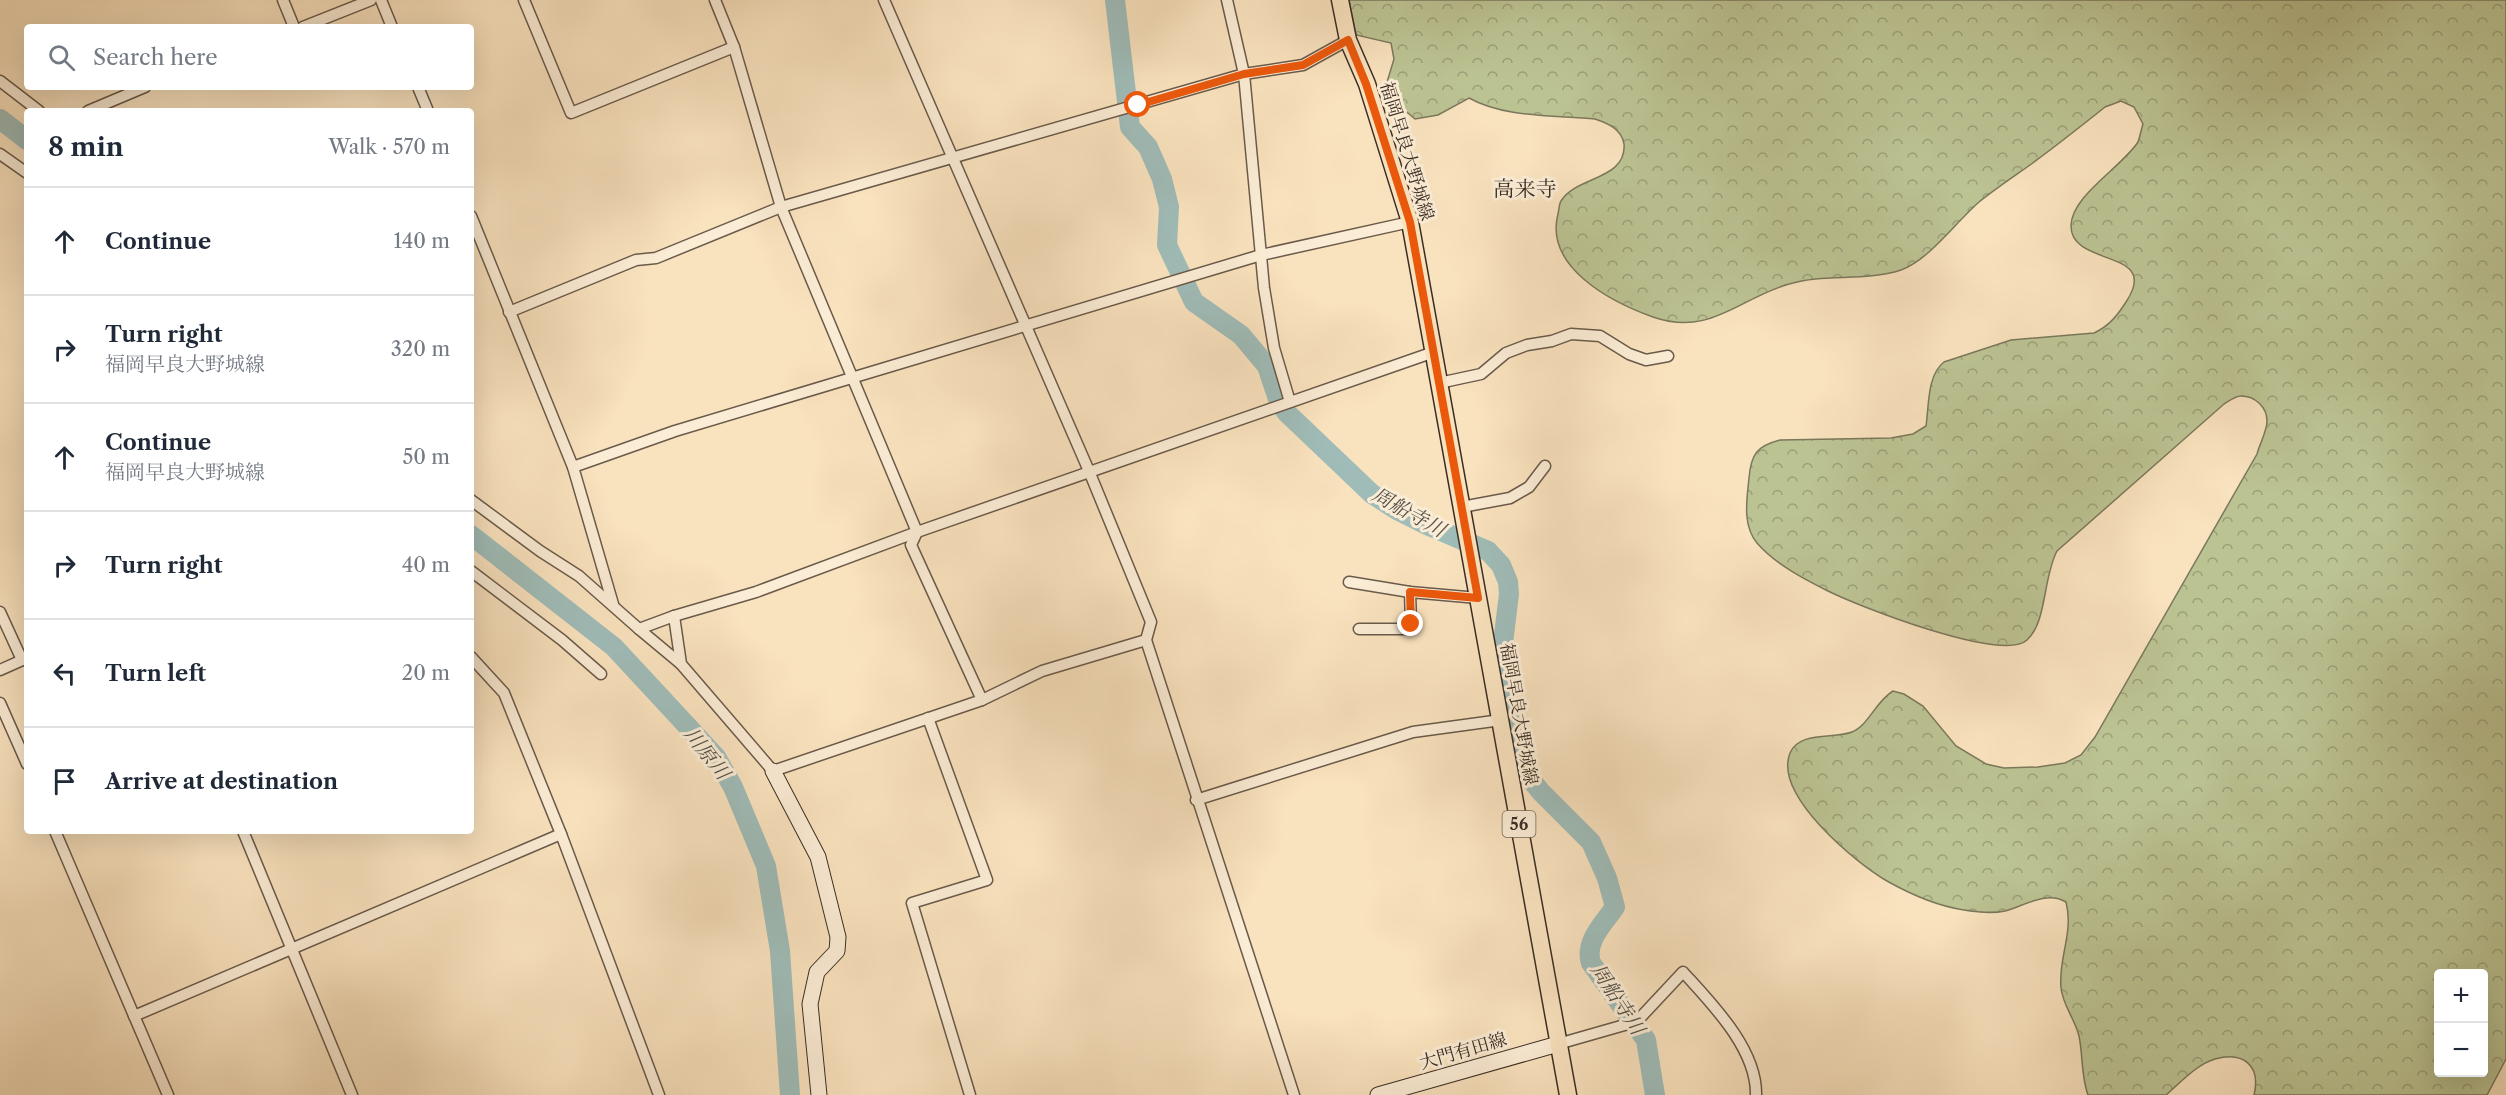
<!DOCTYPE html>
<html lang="en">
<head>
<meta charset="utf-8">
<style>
  :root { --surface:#fff; --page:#f2f2f3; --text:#1f2937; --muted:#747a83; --line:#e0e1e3 }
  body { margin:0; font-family:"Libre Caslon Text","Noto Serif JP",serif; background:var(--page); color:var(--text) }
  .controls { position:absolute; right:18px; bottom:18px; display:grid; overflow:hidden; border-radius:6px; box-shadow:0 6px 24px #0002 }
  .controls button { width:54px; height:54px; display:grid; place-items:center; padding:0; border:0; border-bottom:2px solid var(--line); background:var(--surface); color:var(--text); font:30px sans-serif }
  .stop { position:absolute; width:18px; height:18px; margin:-14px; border:4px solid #ea580c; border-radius:50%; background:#fff }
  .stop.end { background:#ea580c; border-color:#fff; box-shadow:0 2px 6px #0008 }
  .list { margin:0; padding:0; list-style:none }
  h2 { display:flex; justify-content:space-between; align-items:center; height:78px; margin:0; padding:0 24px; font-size:26px }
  h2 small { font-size:20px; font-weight:400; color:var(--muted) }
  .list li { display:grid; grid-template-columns:39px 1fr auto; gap:18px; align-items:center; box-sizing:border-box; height:108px; padding:0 24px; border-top:2px solid var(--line) }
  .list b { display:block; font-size:22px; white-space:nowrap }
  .list p { margin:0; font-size:20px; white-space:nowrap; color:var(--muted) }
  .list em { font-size:20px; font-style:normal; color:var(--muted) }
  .icon { flex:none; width:33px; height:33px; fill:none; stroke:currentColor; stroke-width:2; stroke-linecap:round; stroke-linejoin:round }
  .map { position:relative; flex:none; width:2506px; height:1095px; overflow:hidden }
  .search { position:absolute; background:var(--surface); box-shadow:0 6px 24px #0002; left:24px; top:24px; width:450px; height:66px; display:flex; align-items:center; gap:15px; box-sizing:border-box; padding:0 21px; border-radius:6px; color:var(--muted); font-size:22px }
  .panel { position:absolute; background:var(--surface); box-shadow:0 6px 24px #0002; left:24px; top:108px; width:450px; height:726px; border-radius:6px }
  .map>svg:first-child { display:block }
  .forest { fill:url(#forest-crowns); stroke:#7b785c; stroke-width:1.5; fill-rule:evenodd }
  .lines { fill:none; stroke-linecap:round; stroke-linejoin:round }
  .river { stroke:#9fbcb8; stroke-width:20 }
  .street-casing { stroke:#6a5a4a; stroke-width:13 }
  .secondary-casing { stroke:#3a2d24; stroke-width:17 }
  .primary-casing { stroke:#3a2d24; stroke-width:19 }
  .street { stroke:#fbecd5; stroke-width:10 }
  .secondary { stroke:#fbecd5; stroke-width:15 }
  .primary { stroke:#f9e2be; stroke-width:16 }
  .route { stroke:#ea580c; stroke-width:8 }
  .labels { text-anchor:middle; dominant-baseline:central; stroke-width:6; stroke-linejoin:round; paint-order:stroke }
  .shield { fill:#fbecd5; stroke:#746659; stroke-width:1.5 }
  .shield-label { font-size:16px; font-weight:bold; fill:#3a2d24 }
  .street-label { font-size:18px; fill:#3a2d24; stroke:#fbecd5 }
  .water-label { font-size:20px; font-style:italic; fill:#535149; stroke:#fbecd5 }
  .quarter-label { font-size:21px; fill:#3a2d24; stroke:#fbecd5 }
</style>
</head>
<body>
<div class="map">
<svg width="2506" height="1095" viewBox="0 0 2506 1095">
  <defs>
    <pattern id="forest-crowns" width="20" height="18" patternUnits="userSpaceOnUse" patternTransform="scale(1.5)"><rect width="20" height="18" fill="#bcc393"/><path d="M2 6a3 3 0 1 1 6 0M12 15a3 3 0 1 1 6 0" fill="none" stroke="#9a9f78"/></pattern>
  </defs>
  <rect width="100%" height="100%" fill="#f9e2be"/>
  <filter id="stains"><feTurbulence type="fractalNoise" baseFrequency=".00333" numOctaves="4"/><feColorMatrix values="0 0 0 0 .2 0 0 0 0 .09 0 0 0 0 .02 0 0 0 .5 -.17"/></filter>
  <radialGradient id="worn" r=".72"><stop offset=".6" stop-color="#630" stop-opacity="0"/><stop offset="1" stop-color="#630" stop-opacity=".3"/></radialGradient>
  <path class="forest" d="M1349,0H2506V1059L2487,1095H2254C2261,1066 2244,1051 2215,1059C2197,1064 2180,1083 2166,1095H2088C2081,1076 2083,1055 2079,1036C2075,1019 2063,1006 2061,988C2058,958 2074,933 2066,902C2047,890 2024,906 2005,911C1991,914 1977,912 1964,910C1938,906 1910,894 1887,881C1856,863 1773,795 1790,753C1799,731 1834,739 1852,732C1868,726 1876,701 1893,691L1904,694L1923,706L1956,746L1986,764L2004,768L2038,767L2065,763L2081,755L2095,737L2257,454C2260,443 2267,431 2267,421C2267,407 2255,396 2241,396C2235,396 2229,401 2224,404L2057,551C2043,577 2047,622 2027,640C2003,663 1858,606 1828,591C1804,579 1775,564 1757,543C1742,525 1747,499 1749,478C1751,454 1757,446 1780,440L1891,438L1913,434L1926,426C1929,406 1927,375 1944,362L2011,340L2094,333C2109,326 2117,316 2126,302C2162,248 2071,268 2071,226C2071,196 2122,167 2138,142C2140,137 2141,130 2143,124L2134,107L2121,101L2105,107C2080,127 2056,146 2030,165C2013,177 1995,189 1979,202C1956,222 1929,260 1901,270C1864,282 1825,273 1789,284C1739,298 1710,337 1653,317C1611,302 1544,267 1558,214C1559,210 1559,204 1561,201C1576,176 1627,180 1624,144C1622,129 1607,123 1595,119C1554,115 1505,118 1469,98L1438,115L1415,119L1387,95V82L1394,59L1391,43L1356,35ZM2438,974H2484V1072H2438Z"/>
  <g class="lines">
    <g class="river">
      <path d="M1115,0L1130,127L1148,147L1162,179L1169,207L1167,245L1194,302L1241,335L1267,366L1279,402L1287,413L1372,494L1397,510L1427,525L1488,551L1501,565L1508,582L1509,594L1502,651L1506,699L1516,761L1541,792L1591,842L1607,878L1615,907C1604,923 1584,942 1591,963L1646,1040L1655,1095"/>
      <polyline points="0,119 27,140"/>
      <polyline points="471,535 614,647 716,757 733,787 766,866 780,951 790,1095"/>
    </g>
    <defs>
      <g id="street">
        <polyline points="283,0 294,27"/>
        <polyline points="381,0 392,27"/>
        <polyline points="524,0 571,113 734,47"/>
        <polyline points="884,0 1089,471 1151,622 1146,640 1294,1095"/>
        <polyline points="1227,0 1244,74 1264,288 1274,348 1290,402"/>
        <polyline points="303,27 371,0"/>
        <polyline points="0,81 39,111"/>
        <polyline points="418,87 428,111"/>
        <polyline points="88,111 145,87"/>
        <polyline points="0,154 27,173"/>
        <polyline points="471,216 573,467 613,604"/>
        <polyline points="509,312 636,260 656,258 781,207 1244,74 1303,65 1348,40"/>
        <polyline points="1439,383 1481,374 1506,353 1527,345 1552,341 1571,334 1600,336 1629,354 1646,360 1668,356"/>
        <polyline points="573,467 675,431 1261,255 1410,222"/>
        <polyline points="471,500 540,551 579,576 639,629 674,616 756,592 917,532 1434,352"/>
        <polyline points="1462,507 1510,498 1529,487 1545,466"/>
        <polyline points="471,571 562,640 601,674"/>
        <polyline points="1349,582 1410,592 1478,598"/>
        <polyline points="0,612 22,660"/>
        <polyline points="674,616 681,664 773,771 982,700 911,545 917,532 781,207 734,47 715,0"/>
        <polyline points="639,629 681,664"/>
        <polyline points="1359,629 1405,629 1411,624 1410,592"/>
        <polyline points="471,657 504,693 561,834 659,1095"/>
        <polyline points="0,670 27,658"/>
        <polyline points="982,700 1042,671 1146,640"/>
        <polyline points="0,703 27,764"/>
        <polyline points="928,718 987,880 912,903 970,1095"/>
        <polyline points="1196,800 1413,732 1501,720"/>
        <polyline points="55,831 168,1095"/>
        <polyline points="243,831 352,1095"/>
        <polyline points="134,1016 561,834"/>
        <path d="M1558,1044L1628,1024L1640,1018L1683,972C1712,1004 1757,1049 1756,1095"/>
      </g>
      <g id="secondary">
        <polyline points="773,771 818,857 838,937 837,951 817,972 810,1004 819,1095"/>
        <polyline points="1378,1095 1558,1044"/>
      </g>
      <polyline id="primary" points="1340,0 1348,40 1367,84 1410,222 1568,1095"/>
    </defs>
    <use href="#street" class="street-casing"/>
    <use href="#secondary" class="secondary-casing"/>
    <use href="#primary" class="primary-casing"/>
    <use href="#street" class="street"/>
    <use href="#secondary" class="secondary"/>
    <use href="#primary" class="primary"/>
  </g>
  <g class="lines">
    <polyline class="route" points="1138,105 1244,74 1303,65 1348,40 1366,84 1410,222 1478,598 1410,592 1411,624"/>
  </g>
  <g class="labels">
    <rect class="shield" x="1502.5" y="811" width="33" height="26" rx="4.5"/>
    <g class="shield-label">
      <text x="1519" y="824">56</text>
    </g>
    <g class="street-label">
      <text transform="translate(1407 151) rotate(73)">福岡早良大野城線</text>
      <text transform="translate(1519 714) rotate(80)">福岡早良大野城線</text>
      <text transform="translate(1463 1051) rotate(-16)">大門有田線</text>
    </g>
    <g class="water-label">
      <text transform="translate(1409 512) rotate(29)">周船寺川</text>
      <text transform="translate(707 753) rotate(52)">川原川</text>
      <text transform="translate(1618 999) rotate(57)">周船寺川</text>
    </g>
    <g class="quarter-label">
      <text x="1525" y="188">高来寺</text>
    </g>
  </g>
  <rect width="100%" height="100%" filter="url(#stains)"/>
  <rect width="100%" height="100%" fill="url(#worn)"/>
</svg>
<div class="controls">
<button>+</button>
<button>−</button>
</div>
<div class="stop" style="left:1138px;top:105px"></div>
<div class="stop end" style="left:1411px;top:624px"></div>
<div class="search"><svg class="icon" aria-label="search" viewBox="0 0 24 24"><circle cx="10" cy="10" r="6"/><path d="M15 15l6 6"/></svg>Search here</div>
<section class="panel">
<h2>8 min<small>Walk · 570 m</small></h2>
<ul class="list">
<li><svg class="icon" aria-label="ahead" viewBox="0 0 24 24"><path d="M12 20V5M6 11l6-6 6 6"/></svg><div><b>Continue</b></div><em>140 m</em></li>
<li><svg class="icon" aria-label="right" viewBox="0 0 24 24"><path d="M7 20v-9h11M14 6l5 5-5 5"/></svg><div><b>Turn right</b><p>福岡早良大野城線</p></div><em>320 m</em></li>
<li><svg class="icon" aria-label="ahead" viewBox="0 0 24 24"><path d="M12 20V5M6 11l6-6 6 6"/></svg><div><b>Continue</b><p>福岡早良大野城線</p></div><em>50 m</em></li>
<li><svg class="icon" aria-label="right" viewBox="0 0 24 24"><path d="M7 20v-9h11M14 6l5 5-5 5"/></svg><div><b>Turn right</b></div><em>40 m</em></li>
<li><svg class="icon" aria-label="left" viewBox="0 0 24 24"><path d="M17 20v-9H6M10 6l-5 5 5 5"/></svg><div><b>Turn left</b></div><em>20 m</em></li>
<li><svg class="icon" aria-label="arrive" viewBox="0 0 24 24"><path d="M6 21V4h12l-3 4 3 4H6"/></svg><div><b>Arrive at destination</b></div></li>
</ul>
</section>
</div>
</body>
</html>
